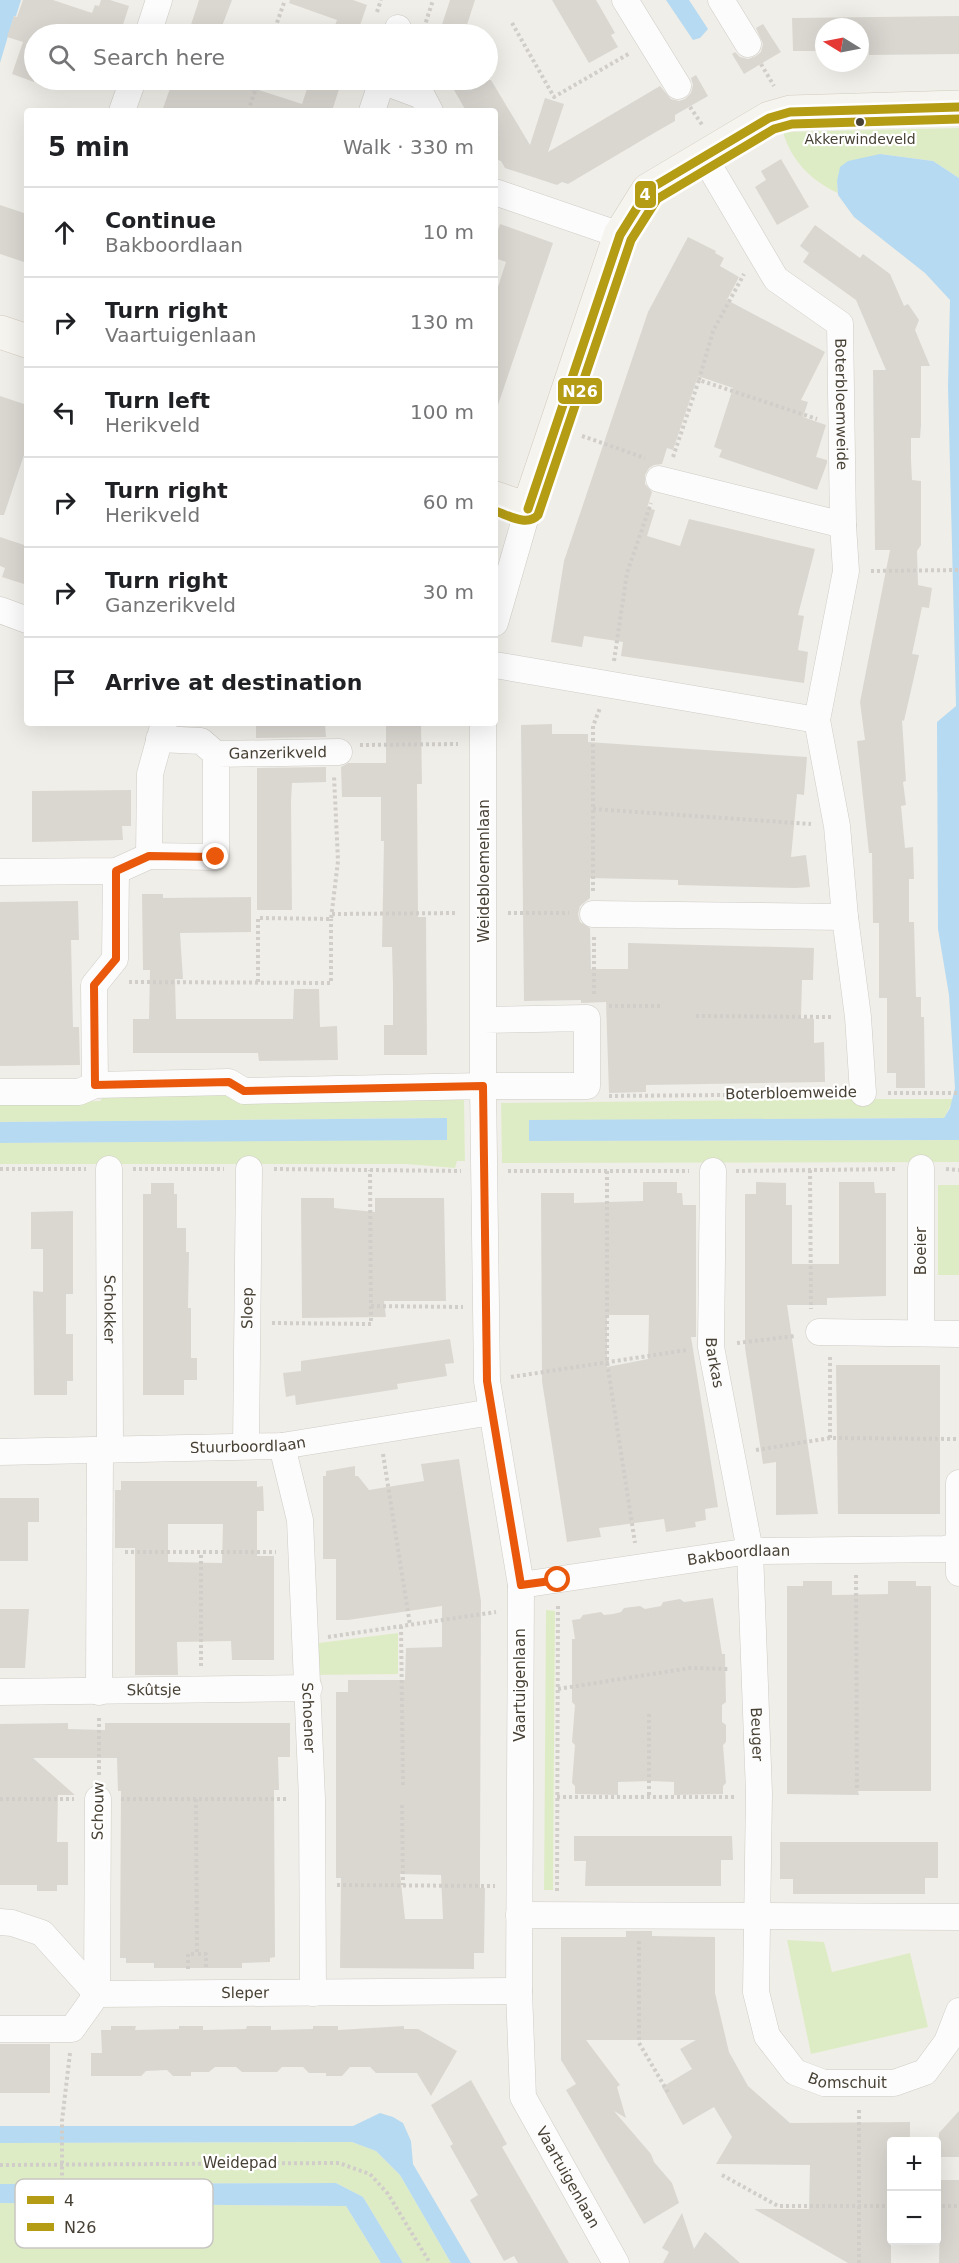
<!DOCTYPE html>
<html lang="en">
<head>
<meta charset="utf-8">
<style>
  :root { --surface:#fff; --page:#f2f2f2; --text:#202124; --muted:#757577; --line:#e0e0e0 }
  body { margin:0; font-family:"DejaVu Sans",sans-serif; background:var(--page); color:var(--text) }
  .controls { position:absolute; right:18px; bottom:18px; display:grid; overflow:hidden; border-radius:6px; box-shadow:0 6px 24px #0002 }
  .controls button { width:54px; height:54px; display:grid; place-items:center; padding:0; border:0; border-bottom:2px solid var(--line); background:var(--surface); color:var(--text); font:30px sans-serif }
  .compass { position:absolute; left:815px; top:18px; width:54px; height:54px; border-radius:50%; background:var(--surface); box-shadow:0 6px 24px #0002; rotate:280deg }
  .stop { position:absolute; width:18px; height:18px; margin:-14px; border:4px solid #ea580c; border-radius:50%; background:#fff }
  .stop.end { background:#ea580c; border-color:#fff; box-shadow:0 2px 6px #0008 }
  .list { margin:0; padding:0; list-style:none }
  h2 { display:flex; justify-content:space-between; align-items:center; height:78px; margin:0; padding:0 24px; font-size:26px }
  h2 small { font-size:20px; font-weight:400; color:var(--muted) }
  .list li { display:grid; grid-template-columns:39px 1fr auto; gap:18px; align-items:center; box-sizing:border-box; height:90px; padding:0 24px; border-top:2px solid var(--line) }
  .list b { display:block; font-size:22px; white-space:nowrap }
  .list p { margin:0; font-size:20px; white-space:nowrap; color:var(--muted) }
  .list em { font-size:20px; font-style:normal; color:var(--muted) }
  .icon { flex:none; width:33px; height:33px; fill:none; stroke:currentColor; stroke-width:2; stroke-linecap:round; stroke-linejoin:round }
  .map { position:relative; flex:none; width:959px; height:2263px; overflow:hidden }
  .search { position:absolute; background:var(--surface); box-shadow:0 6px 24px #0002; left:24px; top:24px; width:474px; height:66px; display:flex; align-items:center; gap:15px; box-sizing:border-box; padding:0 21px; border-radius:33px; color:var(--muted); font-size:22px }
  .panel { position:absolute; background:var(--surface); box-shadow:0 6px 24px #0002; left:24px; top:108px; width:474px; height:618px; border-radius:6px }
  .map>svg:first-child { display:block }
  .green { fill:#deecc6 }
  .water { fill:#b6daf1 }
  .building { fill:#dad7d1; fill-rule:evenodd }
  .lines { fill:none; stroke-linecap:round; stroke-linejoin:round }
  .street-casing { stroke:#ceccc6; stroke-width:27 }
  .secondary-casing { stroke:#d0cbbf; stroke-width:34 }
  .path { stroke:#d1ceca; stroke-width:4; stroke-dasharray:3 3; stroke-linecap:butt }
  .street { stroke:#fdfcfc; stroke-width:26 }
  .secondary { stroke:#f6f4ee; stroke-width:33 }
  .bus-1-casing { stroke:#fff; stroke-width:14 }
  .bus-2-casing { stroke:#fff; stroke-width:14 }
  .bus-1 { stroke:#b49c15; stroke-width:9 }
  .bus-2 { stroke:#b49c15; stroke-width:9 }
  .route { stroke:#ea580c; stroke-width:8 }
  .bus-dot { fill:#474034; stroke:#fff; stroke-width:2 }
  .labels { text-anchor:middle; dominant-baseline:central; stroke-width:4.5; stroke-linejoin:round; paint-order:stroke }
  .bus-label { font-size:14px; fill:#474034; stroke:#fff }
  .street-label { font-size:15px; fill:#474034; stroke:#fff }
  .key { fill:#fff; stroke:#c8c6c2; stroke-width:1.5 }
  .key-label { font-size:16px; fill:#474034 }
  .line-badge { stroke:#fff; stroke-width:2 }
  .badge-label { font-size:16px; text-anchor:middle; font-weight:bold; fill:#fff }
</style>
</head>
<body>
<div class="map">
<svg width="959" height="2263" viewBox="0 0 959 2263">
  <rect width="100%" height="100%" fill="#f0eee8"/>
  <g class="green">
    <path d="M959,128V178L933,161L880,154L837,181L838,193C811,181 791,160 783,132Z"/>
    <polygon points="224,1091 257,1101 464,1100 465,1161 457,1161 455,1168 406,1164 0,1164 0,1143 447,1139 447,1118 0,1122 0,1104 100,1101 105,1095"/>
    <polygon points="854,1099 954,1099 944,1118 529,1121 529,1141 959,1140 959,1162 502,1163 501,1103"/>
    <rect x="938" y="1185" width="21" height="90"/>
    <polygon points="546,1610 555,1611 553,1890 544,1890"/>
    <polygon points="398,1633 398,1674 315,1675 317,1646 319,1643"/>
    <polygon points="787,1940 824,1942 832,1972 910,1953 928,2027 811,2054"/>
    <polygon points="352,2142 376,2151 400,2175 451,2263 403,2263 363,2197 336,2183 0,2184 0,2143"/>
    <polygon points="0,2203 346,2206 381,2263 0,2263"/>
  </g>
  <g class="water">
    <polygon points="0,0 21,0 16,16 14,16 0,63"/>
    <polygon points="666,0 689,0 708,29 700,38 693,40"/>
    <polygon points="880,154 933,161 959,178 959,1140 529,1141 529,1120 944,1118 950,1108 955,1088 949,995 938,929 937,722 956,706 948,386 950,300 925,273 854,217 838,195 837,181 840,167 848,161"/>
    <polygon points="447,1118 447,1140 0,1143 0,1122"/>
    <polygon points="380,2113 393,2117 403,2123 411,2141 413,2164 471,2263 451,2263 400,2175 376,2151 352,2142 0,2143 0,2126 353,2126"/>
    <polygon points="336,2183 363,2197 403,2263 381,2263 346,2206 0,2203 0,2184"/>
  </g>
  <g class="building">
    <polygon points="23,0 53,0 92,13 95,5 99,6 101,0 110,0 129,6 120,34 34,34 34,82 12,74 23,42 7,37 14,16 17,17"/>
    <polygon points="199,0 232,0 219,34 188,34"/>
    <polygon points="290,0 353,0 367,5 357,34 332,34 337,20 289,3"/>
    <polygon points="450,0 475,0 464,34 439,34"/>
    <polygon points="552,0 596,0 615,33 611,35 618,47 589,63"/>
    <polygon points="959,16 959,54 869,55 869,50 860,50 860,27 824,27 824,51 793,51 792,18"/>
    <polygon points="763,24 781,52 744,74 732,54 735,52 740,57 748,59 756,56 761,52 763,44 756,28"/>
    <polygon points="696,75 708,96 675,115 675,121 649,136 568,184 562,182 557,185 505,168 501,161 495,159 495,111 466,111 454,90 458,88 453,80 491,80 530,145 545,98 564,104 548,152 660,86 671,99 679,101 685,99 691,93 693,85 691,78"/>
    <polygon points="173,80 228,80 302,104 310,80 342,80 332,111 162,111"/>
    <polygon points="781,159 809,207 777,225 755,187 766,180 761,171"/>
    <polygon points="0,205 27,214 27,263 0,254"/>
    <polygon points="500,224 553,243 498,405 495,405 495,296 506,262 495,258 495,238"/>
    <polygon points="815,225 860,258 863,254 890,274 904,306 908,304 919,320 915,330 930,366 921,366 921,425 920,438 911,438 911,459 912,480 921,481 921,545 917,551 918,585 932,588 929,608 922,607 912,654 919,655 904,721 902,720 906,781 903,782 906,805 901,806 905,848 913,847 914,879 909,879 909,922 914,922 916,997 921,997 921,1017 924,1017 925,1088 896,1088 896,1073 887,1073 887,998 879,998 879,923 873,923 872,853 869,853 857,741 865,740 860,702 890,550 875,550 873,370 886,370 856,300 803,262 809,253 800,246"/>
    <polygon points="688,237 716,251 715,253 724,258 720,266 739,277 727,300 825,352 801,400 808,402 803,417 826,425 816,457 827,460 827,463 817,490 719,457 722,450 714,447 733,388 698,376 673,450 667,448 662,464 654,465 649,468 645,475 645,484 652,492 647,508 655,510 647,536 680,546 689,519 815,549 798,615 804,616 798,650 808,652 804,683 621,656 623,642 584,636 582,647 551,642 564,561 648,312"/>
    <polygon points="0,396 27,405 27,446 4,515 0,515"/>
    <polygon points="0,537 27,546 27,585 2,577 5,568 0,566"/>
    <polygon points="256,723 325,723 326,737 256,738"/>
    <polygon points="386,723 421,723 422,784 417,784 418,917 426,917 427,1055 384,1055 384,1025 393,1025 393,986 392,947 382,947 384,841 381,841 381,797 342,797 341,767 348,763 386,763"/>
    <polygon points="552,724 552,734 588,734 588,742 807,757 804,795 797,794 791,857 806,855 810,887 796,888 678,885 678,880 590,878 590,898 580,906 578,914 580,922 590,928 591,969 628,969 628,943 814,948 813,980 802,980 801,1018 814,1019 814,1043 824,1042 825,1082 646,1085 646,1092 609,1093 606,1002 581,1003 581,1000 524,1001 521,725"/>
    <polygon points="326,767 326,782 292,783 291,802 292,910 257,910 257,768"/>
    <polygon points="131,790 131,826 122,826 123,840 32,842 32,791"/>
    <polygon points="142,894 163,894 163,898 251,897 251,932 180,933 183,979 175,979 176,1019 293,1019 294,989 319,989 320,1027 337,1026 338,1060 259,1061 258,1053 133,1053 133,1019 149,1019 150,970 143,970"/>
    <polygon points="78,901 79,940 71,940 73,1027 79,1027 80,1065 0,1066 0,902"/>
    <path d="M643,1182H677V1193H682L683,1205H696V1337H691L718,1507L705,1509L706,1520L695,1522L696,1527L666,1532L664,1519L599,1528L601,1537L567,1542L542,1381L541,1193H574V1203L643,1201ZM607,1315H649L648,1359L607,1367Z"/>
    <polygon points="756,1182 786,1183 786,1205 792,1205 792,1264 839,1264 839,1182 874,1182 875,1193 886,1193 886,1296 827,1298 827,1305 787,1305 818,1514 776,1515 776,1462 763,1464 745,1348 745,1194 756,1194"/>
    <polygon points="151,1183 174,1183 174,1194 177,1194 177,1228 186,1228 186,1252 189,1252 188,1308 191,1308 191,1358 197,1358 197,1380 184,1380 184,1395 143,1395 143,1194 151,1194"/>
    <polygon points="301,1198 334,1198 334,1208 375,1212 375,1198 444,1198 446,1301 384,1301 386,1317 302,1318"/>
    <polygon points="73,1211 73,1294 66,1294 66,1334 73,1334 73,1381 67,1381 67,1395 34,1395 33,1291 43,1292 43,1249 31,1249 31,1212"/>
    <polygon points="450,1339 454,1363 445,1364 447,1376 397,1384 398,1389 296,1405 295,1395 286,1397 283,1373 301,1371 301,1361"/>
    <polygon points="836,1365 940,1365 940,1514 838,1514"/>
    <path d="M459,1459L481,1601L480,1859V1888H485L484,1953H474V1969L340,1968L341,1878H336V1692H348V1680H405L406,1648L442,1647V1606L348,1620H336V1559H323V1476H326V1471L355,1466V1476H358L369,1490L424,1481L421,1464ZM400,1874L441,1875L443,1919H405Z"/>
    <path d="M121,1481H257V1487L263,1486L264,1511H257V1556H274V1660H232L231,1641L177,1642L178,1675H135V1548H115V1490H121ZM168,1524H223L222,1563L168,1562Z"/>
    <polygon points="0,1498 39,1498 39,1522 28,1522 28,1561 0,1561"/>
    <polygon points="803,1581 832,1581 832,1595 888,1594 888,1581 916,1581 916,1586 931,1586 931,1791 858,1791 859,1795 787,1794 787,1586 803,1586"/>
    <polygon points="713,1598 722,1654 725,1654 726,1702 722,1705 722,1722 726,1725 726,1742 723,1745 726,1783 723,1786 723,1794 674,1795 674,1782 651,1781 618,1782 618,1795 575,1794 575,1786 572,1783 575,1745 572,1742 575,1705 572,1702 572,1639 575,1639 572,1620 580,1619 583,1615 601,1612 604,1615 613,1614 621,1612 624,1608 640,1606 645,1609 661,1606 663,1602 680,1599 684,1602"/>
    <polygon points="0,1609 29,1609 25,1668 0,1668"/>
    <polygon points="68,1723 68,1729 105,1730 105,1723 290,1723 290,1757 278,1757 279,1790 274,1790 275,1957 270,1958 270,1962 242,1963 242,1968 154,1968 154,1963 126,1963 126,1958 120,1958 121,1791 118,1791 117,1758 33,1758 75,1795 58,1795 57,1842 68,1842 68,1885 57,1885 57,1891 37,1891 37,1885 0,1885 0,1724"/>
    <polygon points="574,1836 732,1836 733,1860 721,1860 721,1886 585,1886 586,1861 574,1861"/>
    <polygon points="780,1842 938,1842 938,1878 925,1878 925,1894 793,1894 793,1879 780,1879"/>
    <polygon points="626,1931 652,1931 652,1936 715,1937 715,1993 729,2052 748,2086 790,2123 910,2122 910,2142 891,2142 891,2263 848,2263 754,2209 809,2209 810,2165 716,2164 732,2137 714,2107 683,2125 662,2087 692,2069 680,2049 696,2040 586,2040 620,2085 617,2087 626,2118 614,2111 651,2154 654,2162 672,2183 679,2203 644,2224 566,2090 576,2084 561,2060 561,1937 626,1937"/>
    <polygon points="111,2026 136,2026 135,2030 179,2029 179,2026 203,2026 203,2030 246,2029 247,2026 271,2026 271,2030 313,2029 313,2026 338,2026 338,2030 404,2026 404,2029 418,2029 457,2051 431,2096 417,2073 376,2073 370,2067 350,2067 342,2076 326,2076 326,2073 309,2073 303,2067 282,2067 277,2072 242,2072 236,2067 215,2067 209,2072 191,2072 191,2076 173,2076 167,2070 146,2071 141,2076 91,2076 91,2053 102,2053 101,2030 111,2030"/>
    <rect x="0" y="2044" width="50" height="49"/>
    <polygon points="471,2080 507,2144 502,2147 569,2263 518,2263 514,2256 504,2261 470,2200 478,2195 450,2146 453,2144 431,2105"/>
    <polygon points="959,2111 959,2157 938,2157 939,2133"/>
    <polygon points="941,2180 959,2180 959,2263 939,2263"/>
    <polygon points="682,2213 694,2249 705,2232 740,2263 663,2263 669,2252 662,2248"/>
  </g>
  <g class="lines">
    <defs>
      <g id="street">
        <polyline points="625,0 678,86"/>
        <polyline points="721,0 748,44"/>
        <polyline points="148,34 159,0"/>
        <polyline points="396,34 398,28"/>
        <polyline points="383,80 382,81 422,96 430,111"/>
        <polyline points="122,111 133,80"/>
        <polyline points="372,111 382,81"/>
        <path id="s1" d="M704,157L776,279L840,324L843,525L846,571L817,720L837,826L845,917L858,1017L863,1093"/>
        <polyline points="495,192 620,235"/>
        <polyline points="659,479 843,525"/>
        <polyline points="0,610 27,620"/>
        <polyline points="495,623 528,509"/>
        <polyline points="495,665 817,720"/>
        <polyline points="483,723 483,1086 587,1086 587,1018 484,1020"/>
        <polyline points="159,739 201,741 216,754"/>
        <polyline points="149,856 150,774 164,723"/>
        <path id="s2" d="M0,872L116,871L149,856L216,857V754L339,752"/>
        <polyline points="593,914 845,917"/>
        <polyline points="95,1085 94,985 115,959 116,871"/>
        <path id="s3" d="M0,1092H79L95,1085L229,1082L244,1091L483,1086L487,1381L521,1585L519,1991L523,2097L616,2263"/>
        <polyline points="921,1168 921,1333"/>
        <path id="s4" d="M109,1169L110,1449"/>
        <path id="s5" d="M713,1171L711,1347L750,1551L759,1793L756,1992L767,2036L795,2072L824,2083H894L925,2072L947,2042L959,2011"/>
        <polyline points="819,1332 959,1334"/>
        <path id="s6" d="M246,1446L249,1169"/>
        <path id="s7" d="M282,1446L300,1520L312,1799L313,1993"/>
        <path id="s8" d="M0,1452L282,1446L492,1412"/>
        <polyline points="959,1483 959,1573"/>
        <path id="s9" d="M521,1585L750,1551L945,1549L959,1545"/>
        <path id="s10" d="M0,1692L309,1688"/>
        <polyline points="99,1692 100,1450"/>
        <polyline points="519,1915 959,1917"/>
        <path id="s11" d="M0,1922L12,1923L42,1933L97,1994L519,1991"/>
        <polyline points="0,2029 72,2029 97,1994 98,1799"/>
      </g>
      <g id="secondary">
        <polyline points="0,332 27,341"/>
        <polyline points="495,498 528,509 620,235 648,190 769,118 790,112 959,107"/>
      </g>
    </defs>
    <use href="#street" class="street-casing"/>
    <use href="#secondary" class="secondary-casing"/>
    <g class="path">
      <polyline points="377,12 381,0"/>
      <polyline points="512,23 554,97 630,53"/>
      <polyline points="424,28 433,0"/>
      <polyline points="273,34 285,0"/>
      <polyline points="761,64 774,86"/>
      <polyline points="690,107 703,126"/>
      <polyline points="248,111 259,80"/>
      <polyline points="699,380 713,331 744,274"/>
      <polyline points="582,436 645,458"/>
      <polyline points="673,457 699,380 817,419"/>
      <polyline points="871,571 959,570"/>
      <polyline points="614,661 627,573 651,503"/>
      <polyline points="360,745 458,744"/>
      <polyline points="593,809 811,824"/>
      <polyline points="593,891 593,726 600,708"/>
      <polyline points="508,913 569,913"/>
      <polyline points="332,914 458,913"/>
      <polyline points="594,937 594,996"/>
      <polyline points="129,982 331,983 331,919"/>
      <polyline points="258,982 258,918 331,919 338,861 334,776"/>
      <polyline points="609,1006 663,1006"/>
      <polyline points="696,1016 833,1017"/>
      <polyline points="888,1093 959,1093"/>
      <polyline points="609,1096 838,1094"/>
      <polyline points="0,1169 86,1169"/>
      <polyline points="133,1169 224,1169"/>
      <polyline points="274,1169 461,1171"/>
      <polyline points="946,1169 959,1170"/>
      <polyline points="810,1170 811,1309"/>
      <polyline points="508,1171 689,1171"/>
      <polyline points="607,1171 607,1362 635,1543"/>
      <polyline points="736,1171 896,1169"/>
      <polyline points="371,1306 463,1307"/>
      <polyline points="272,1323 371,1324 370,1170"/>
      <polyline points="737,1343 795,1336"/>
      <polyline points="511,1377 687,1350"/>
      <polyline points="830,1438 830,1355"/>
      <polyline points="756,1450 830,1438 959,1439"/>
      <polyline points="383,1454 410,1625"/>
      <polyline points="125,1552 276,1552"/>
      <polyline points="856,1575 857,1790"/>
      <polyline points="401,1626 403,1787"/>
      <polyline points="328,1637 496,1612"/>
      <polyline points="201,1666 201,1552"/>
      <polyline points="558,1689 690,1668 729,1669"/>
      <polyline points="649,1714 649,1797"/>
      <polyline points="99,1775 99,1717"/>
      <polyline points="557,1797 734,1797"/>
      <polyline points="0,1799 74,1799"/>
      <polyline points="121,1799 287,1799"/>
      <polyline points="196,1799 197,1954 206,1954 206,1969"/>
      <polyline points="402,1805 403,1885"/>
      <polyline points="337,1885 495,1886"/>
      <polyline points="557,1891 558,1604"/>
      <polyline points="639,1941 639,2043 669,2094"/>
      <polyline points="188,1969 188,1954 197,1954"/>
      <polyline points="70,2053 62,2121 62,2234 92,2234"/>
      <polyline points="0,2165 339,2163 370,2174 388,2194 430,2263"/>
      <polyline points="722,2175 778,2206 892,2206"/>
      <polyline points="936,2206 959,2206"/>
      <polyline points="859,2263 859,2108"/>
    </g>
    <use href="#street" class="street"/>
    <use href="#secondary" class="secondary"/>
    <defs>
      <polyline id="bus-1" points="528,509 620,235 648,190 769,118 790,112 959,107"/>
      <path id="bus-2" d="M495,511C508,515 527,527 538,515L631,240L657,199L774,129L792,124L959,119"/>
    </defs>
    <use href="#bus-1" class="bus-1-casing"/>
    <use href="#bus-2" class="bus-2-casing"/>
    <use href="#bus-1" class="bus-1"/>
    <use href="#bus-2" class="bus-2"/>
  </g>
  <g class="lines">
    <polyline class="route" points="216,857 149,856 116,871 116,959 94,985 95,1085 229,1082 244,1091 483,1086 487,1381 521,1585 558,1580"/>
  </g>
  <circle class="bus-dot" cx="860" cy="122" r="5"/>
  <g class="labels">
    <g class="bus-label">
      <text x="860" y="139">Akkerwindeveld</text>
    </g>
    <g class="street-label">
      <text stroke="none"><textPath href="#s1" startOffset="300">Boterbloemweide</textPath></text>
      <text stroke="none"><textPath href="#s2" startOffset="384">Ganzerikveld</textPath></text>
      <text transform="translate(484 871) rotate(-90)">Weidebloemenlaan</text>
      <text transform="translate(791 1093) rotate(-1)">Boterbloemweide</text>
      <text transform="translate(921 1251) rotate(-90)">Boeier</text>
      <text stroke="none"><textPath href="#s6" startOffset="138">Sloep</textPath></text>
      <text stroke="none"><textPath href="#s4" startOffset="140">Schokker</textPath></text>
      <text stroke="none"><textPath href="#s5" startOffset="192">Barkas</textPath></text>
      <text stroke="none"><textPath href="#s8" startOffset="248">Stuurboordlaan</textPath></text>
      <text stroke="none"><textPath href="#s9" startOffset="220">Bakboordlaan</textPath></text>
      <text transform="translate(520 1685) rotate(-90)">Vaartuigenlaan</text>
      <text stroke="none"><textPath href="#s10" startOffset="154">Skûtsje</textPath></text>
      <text stroke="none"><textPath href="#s7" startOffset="274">Schoener</textPath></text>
      <text stroke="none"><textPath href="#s5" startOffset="567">Beuger</textPath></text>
      <text transform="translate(98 1811) rotate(-89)">Schouw</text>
      <text stroke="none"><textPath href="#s11" startOffset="274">Sleper</textPath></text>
      <text stroke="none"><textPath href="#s5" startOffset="970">Bomschuit</textPath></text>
      <text x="240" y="2163">Weidepad</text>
      <text stroke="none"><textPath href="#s3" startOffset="1593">Vaartuigenlaan</textPath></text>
    </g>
  </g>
  <rect x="15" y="2179" width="198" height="69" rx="9" class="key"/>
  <rect x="27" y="2196" width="27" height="8" fill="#b49c15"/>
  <rect x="27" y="2223" width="27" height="8" fill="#b49c15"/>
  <g class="key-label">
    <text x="64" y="2206">4</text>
    <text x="64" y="2233">N26</text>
  </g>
  <g class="line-badge">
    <rect x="634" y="180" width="23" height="29" rx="6" fill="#b49c15"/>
    <rect x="557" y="377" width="46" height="28" rx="6" fill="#b49c15"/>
  </g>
  <g class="badge-label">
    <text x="645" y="200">4</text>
    <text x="580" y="397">N26</text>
  </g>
</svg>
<div class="controls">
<button>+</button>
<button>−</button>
</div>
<svg class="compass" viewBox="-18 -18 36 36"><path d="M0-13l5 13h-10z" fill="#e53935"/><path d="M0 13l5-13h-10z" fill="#757577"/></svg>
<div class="stop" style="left:558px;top:1580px"></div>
<div class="stop end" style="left:216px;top:857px"></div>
<div class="search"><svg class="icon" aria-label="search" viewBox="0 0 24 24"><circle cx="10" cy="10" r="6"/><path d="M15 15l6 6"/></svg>Search here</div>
<section class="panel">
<h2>5 min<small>Walk · 330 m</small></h2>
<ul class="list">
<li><svg class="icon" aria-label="ahead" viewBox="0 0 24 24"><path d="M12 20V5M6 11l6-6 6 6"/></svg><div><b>Continue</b><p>Bakboordlaan</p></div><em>10 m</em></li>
<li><svg class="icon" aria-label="right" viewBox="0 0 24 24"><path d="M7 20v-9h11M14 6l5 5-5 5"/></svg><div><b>Turn right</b><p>Vaartuigenlaan</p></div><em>130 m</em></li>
<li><svg class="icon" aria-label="left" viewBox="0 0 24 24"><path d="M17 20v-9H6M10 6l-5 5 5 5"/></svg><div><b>Turn left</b><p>Herikveld</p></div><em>100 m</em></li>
<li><svg class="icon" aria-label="right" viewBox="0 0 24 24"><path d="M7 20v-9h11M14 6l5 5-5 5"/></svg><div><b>Turn right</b><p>Herikveld</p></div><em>60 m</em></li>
<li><svg class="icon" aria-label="right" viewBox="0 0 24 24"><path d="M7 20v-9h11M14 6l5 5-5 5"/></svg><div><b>Turn right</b><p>Ganzerikveld</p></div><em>30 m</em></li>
<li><svg class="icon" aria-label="arrive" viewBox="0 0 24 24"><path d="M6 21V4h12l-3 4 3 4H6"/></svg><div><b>Arrive at destination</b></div></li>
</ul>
</section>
</div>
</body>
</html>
